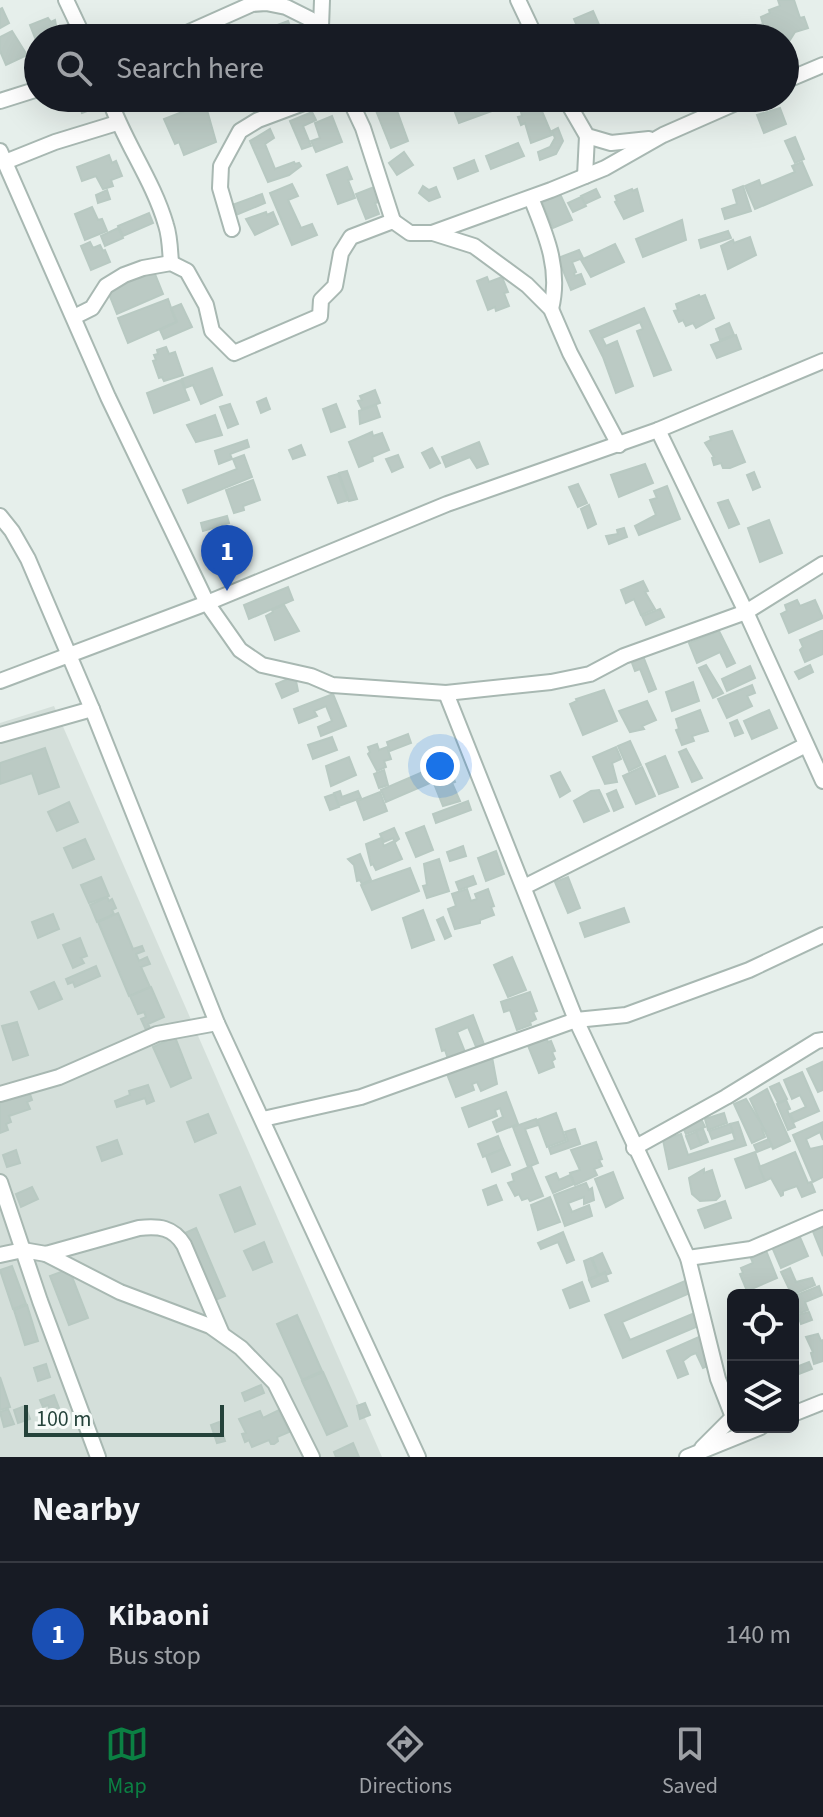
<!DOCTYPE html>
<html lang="en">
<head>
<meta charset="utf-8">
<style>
  :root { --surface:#171b24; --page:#20242c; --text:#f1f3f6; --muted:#9ea1a6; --line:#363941; --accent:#0b8043 }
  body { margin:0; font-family:"Source Sans 3",sans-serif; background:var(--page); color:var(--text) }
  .controls { position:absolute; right:24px; bottom:24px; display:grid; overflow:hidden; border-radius:12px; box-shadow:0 8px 32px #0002 }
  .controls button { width:72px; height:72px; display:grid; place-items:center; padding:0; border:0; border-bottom:2px solid var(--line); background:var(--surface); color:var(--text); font:40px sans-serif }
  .scale { position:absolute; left:24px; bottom:20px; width:200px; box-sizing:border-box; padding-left:8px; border:4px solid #24423a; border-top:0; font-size:22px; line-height:28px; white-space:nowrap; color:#24423a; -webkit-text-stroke:6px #f7fbf9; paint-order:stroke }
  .you { position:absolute; left:440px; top:766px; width:28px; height:28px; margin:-20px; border:6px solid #fff; border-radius:50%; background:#1a73e8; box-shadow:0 0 0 12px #1a73e833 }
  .badge { display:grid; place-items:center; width:52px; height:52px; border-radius:50%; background:var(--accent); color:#fff; font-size:26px; font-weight:700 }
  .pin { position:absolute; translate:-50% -66px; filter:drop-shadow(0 2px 4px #0008) }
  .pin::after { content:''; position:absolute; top:42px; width:28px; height:24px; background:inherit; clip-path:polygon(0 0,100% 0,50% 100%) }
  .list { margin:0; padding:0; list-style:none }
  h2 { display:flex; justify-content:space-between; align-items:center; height:104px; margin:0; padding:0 32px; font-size:34px }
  h2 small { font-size:26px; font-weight:400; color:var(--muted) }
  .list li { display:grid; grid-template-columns:52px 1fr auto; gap:24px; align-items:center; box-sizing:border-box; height:144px; padding:0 32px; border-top:2px solid var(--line) }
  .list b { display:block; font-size:30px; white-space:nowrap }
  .list p { margin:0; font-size:26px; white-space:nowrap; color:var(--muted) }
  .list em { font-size:26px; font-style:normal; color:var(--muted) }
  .icon { flex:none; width:44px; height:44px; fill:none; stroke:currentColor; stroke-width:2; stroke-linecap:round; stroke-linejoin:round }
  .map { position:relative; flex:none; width:823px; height:1457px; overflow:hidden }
  .search { position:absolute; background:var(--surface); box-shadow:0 8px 32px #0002; left:24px; right:24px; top:24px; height:88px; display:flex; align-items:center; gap:20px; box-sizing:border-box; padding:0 28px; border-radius:44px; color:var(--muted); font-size:30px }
  .sheet { height:248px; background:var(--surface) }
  nav { display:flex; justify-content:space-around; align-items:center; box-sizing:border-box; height:112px; border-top:2px solid var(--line); background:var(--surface); font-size:22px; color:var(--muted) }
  nav a { display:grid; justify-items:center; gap:4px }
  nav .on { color:var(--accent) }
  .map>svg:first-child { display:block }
  .built { fill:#d4dfda }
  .building { fill:#bbcac4; stroke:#b8c9c2; stroke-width:2 }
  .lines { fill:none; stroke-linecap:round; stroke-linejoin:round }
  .street-casing { stroke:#a8b8b2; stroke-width:18 }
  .street { stroke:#fff; stroke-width:14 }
</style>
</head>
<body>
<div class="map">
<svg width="823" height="1457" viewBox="0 0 823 1457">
  <rect width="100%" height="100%" fill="#e6efeb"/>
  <polygon class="built" points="54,706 382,1457 0,1457 0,723"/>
  <g class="building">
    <polygon points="778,0 794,0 800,18 804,17 808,28 795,32 790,40 784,37 762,38 758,26 763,24 761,17 770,13 769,10 780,6"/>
    <polygon points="2,8 9,23 0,28 0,9"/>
    <polygon points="593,11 600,27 605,25 610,36 576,38 572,28 577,26 574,19"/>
    <polygon points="48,18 51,22 55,20 58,36 38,38 37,43 30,25"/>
    <polygon points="288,21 295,38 282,38 277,25"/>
    <polygon points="218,27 219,30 226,28 230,38 203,38 201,33"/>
    <polygon points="12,31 27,55 6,65 0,51 0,37"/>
    <polygon points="77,98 94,98 98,107 82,113"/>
    <polygon points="144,98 177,98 150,110"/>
    <polygon points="371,98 391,98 392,101 405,98 407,104 396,108 408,141 391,148"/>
    <polygon points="476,98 509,98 511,104 459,123 453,107"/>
    <polygon points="538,102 552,135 531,143 525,123 521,125 518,117 522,116 520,108"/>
    <polygon points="205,103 216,142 184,155 179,142 175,144 164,119"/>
    <polygon points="780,108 786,124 764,133 757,115"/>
    <polygon points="312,112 316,120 303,126 311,146 302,149 290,121"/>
    <polygon points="332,116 342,142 316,152 311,141 320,138 315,123"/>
    <polygon points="558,128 563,141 556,154 540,160 538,152 550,147 555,138 552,131"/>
    <polygon points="270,129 274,138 265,144 275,169 294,162 295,164 299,163 301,166 289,175 268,182 250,141"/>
    <polygon points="795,137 804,159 795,163 785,141"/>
    <polygon points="518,143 524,156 491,169 486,156"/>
    <polygon points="404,152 413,165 397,175 389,163"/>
    <polygon points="109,155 112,163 116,161 122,176 111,180 113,186 103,189 96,176 82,181 77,167"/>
    <polygon points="474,160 478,171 458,179 454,168"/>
    <polygon points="802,162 812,185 755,209 745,186 759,180 761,186 795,172 792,166"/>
    <polygon points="347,167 352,179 348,180 355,198 338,204 327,175"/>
    <polygon points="292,184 298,196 288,200 301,228 312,224 317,235 292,245 270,193"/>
    <polygon points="423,186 429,190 436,187 440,197 429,201 419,193"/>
    <polygon points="743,186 751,211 725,219 722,209 737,204 733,190"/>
    <polygon points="374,187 379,202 375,203 379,214 366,219 356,194"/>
    <polygon points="596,189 600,197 585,204 581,196"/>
    <polygon points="632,189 633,191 637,189 643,211 624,219 615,202 617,201 615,196"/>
    <polygon points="107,190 110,199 98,203 96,195"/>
    <polygon points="262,194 265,203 236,215 232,205"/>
    <polygon points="560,194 572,220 553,228 542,202"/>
    <polygon points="581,197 586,206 573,212 568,203"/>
    <polygon points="92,207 98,220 102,219 107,231 85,240 75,214"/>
    <polygon points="266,212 267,215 273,212 278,224 255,235 246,219"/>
    <polygon points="149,213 153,223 123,236 118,226"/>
    <polygon points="682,220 686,240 643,257 636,239"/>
    <polygon points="118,228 123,238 105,246 101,236"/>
    <polygon points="728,231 731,238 701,248 699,240"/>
    <polygon points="750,237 756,255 728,269 721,246 733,240 734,243"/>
    <polygon points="90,242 93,248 100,245 103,251 105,250 110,262 91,270 81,246"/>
    <polygon points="615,244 624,262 591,277 581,260"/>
    <polygon points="579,250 583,258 572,262 576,272 574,273 575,276 581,274 585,284 571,290 558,258"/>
    <polygon points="153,269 163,294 117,314 107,289"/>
    <polygon points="487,277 489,282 502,277 508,292 504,293 509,306 496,311 495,307 488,310 477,281"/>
    <polygon points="699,295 700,297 705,295 714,318 696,328 693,323 686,326 683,320 679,322 674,311 678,310 676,304"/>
    <polygon points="168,299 176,322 128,343 118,318"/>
    <polygon points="181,304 192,327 164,339 160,330 177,322 171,308"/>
    <polygon points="644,308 671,370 654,376 637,331 643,329 640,322 602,338 606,346 617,341 633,386 616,393 603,357 590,331"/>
    <polygon points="729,323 734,335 720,340 716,329"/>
    <polygon points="736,335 741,349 717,358 711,345"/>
    <polygon points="166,347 169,354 175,352 183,375 164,381 162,377 159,378 153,361 156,360 154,355 158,354 157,350"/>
    <polygon points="212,368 222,395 201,404 193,385 185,388 182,379"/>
    <polygon points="181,380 189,400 154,413 147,393"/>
    <polygon points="375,390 380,403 362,409 358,401 362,400 360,396"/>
    <polygon points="266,398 270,409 261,413 257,402"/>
    <polygon points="230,404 238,424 228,428 220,407"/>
    <polygon points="336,404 345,427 331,432 323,409"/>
    <polygon points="376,405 380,417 360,424 359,411"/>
    <polygon points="215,415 222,435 196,442 187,425"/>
    <polygon points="732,431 745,462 730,468 723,468 721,463 714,465 712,458 714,457 705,443 711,440 710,437"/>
    <polygon points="372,432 373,436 382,433 389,450 372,457 373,461 359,467 349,442"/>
    <polygon points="247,440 249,447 230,454 232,459 219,464 215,451"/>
    <polygon points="479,442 488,464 477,468 470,457 446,467 442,457"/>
    <polygon points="301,445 305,455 293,459 289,450"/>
    <polygon points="432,448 440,463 430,468 422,453"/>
    <polygon points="244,455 252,477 188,503 183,490 237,469 233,459"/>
    <polygon points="398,455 403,467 392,472 386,459"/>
    <polygon points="645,464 653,483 619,497 611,475"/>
    <polygon points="347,471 357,499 349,501 339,473"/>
    <polygon points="754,472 760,487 753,490 747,475"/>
    <polygon points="338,474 348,500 338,503 328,477"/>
    <polygon points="253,480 260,500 243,506 244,510 234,513 226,490"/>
    <polygon points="578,484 587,503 578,507 569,487"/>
    <polygon points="667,486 680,519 639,535 635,526 656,515 650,500 657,498 654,491"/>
    <polygon points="728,500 739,524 729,528 718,503"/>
    <polygon points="589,505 596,524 588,528 581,509"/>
    <polygon points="227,516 229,523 203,531 201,523"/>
    <polygon points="769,520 782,553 760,562 748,528"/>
    <polygon points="624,528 627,537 609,544 606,536 618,534 617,530"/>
    <polygon points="643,581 648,591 645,592 655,609 641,615 634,599 626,603 621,590"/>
    <polygon points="288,587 293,600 249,619 244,605"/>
    <polygon points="797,600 800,606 815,600 823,618 789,633 781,614 787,611 785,605"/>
    <polygon points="284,605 299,631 275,640 266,616 273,612 272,610"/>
    <polygon points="660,609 664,617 646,625 642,616"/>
    <polygon points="719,631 735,663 727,667 720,652 697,663 689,643"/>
    <polygon points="821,631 823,631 823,654 805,662 800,650 803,647 800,640"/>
    <polygon points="643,656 656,689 649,692 640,669 635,671 632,663"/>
    <polygon points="706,665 723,693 713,698 699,668"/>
    <polygon points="810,665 813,672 799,679 795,672"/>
    <polygon points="750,666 755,678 727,691 722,679"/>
    <polygon points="295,676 298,691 282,698 276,684"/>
    <polygon points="693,682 699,701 672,711 666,692"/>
    <polygon points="752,685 755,693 747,696 752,706 727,718 718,699"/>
    <polygon points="604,690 617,721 583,735 570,704 577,701 576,699"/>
    <polygon points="333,694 346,726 321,736 318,727 332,721 326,706 314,711 317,716 299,723 294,709"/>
    <polygon points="647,701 656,720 642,726 644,729 630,732 619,711"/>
    <polygon points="700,710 708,731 692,736 694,741 682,745 676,730 679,729 676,719"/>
    <polygon points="769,710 777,728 752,739 744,721"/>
    <polygon points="737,720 743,733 735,736 730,723"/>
    <polygon points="408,734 411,743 390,751 387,742"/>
    <polygon points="332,737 337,750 313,759 308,745"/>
    <polygon points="630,741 641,765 629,771 618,746"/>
    <polygon points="377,744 379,750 387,747 391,759 384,761 386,767 377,771 368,754 370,752 368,747"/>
    <polygon points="616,747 621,759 612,763 617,782 605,784 593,757"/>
    <polygon points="45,748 59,787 39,794 32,773 0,784 0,763"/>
    <polygon points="686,749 702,778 692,782 679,752"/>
    <polygon points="665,756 678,787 659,794 646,764"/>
    <polygon points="349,757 356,775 331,786 326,766"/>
    <polygon points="642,767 655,796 636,804 623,776"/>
    <polygon points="450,769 455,782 452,783 460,801 443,806 431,776"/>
    <polygon points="384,770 388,785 379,788 374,774"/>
    <polygon points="425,771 430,783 386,802 381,790"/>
    <polygon points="560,772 570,791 560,797 551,776"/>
    <polygon points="599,790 609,811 584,822 574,801 591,791"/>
    <polygon points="616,790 623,807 614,811 607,794"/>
    <polygon points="340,791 342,797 358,791 361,798 339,806 334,793"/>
    <polygon points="380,792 387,811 364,820 357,801"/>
    <polygon points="334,794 339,807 330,810 325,797"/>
    <polygon points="468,801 471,810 436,823 433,814"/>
    <polygon points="69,802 78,822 57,831 48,812"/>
    <polygon points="424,826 433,850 416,857 406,833"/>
    <polygon points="394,828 399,839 395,842 393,838 384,842 380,834"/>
    <polygon points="381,838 384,846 394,841 402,859 376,870 373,864 371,865 366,844"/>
    <polygon points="85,839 94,859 73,868 64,848"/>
    <polygon points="463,846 466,856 450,861 447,852"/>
    <polygon points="496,851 504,874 486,881 478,858"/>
    <polygon points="360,854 371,880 362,884 360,880 357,881 354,865 348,859"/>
    <polygon points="439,859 449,891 427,898 423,886 427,885 424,864"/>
    <polygon points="410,868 419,891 372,910 361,885"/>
    <polygon points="473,876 476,884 459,890 456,882"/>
    <polygon points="101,877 109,896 89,903 81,885"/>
    <polygon points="568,877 580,908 568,913 555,882"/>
    <polygon points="467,889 471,901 477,899 475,894 488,889 494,906 491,907 494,915 480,920 480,923 455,929 448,909 456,906 452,894"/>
    <polygon points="107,897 109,901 112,899 116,908 112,910 114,914 97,922 90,905"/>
    <polygon points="624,908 629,922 585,937 580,923"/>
    <polygon points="423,910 434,940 412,948 403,918"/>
    <polygon points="118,913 133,949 142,946 144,951 136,954 139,961 147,957 150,964 141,967 150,987 129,996 98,922"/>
    <polygon points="53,914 59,929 38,938 32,922"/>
    <polygon points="443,917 451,936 445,939 437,920"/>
    <polygon points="80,938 87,956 81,958 84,963 73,968 63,945"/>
    <polygon points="512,957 526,990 508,997 494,965"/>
    <polygon points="96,966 100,976 75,987 73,982 68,984 66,979"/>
    <polygon points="54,982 62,999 39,1009 31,992"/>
    <polygon points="151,987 164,1017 148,1024 150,1028 146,1030 141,1019 146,1017 144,1012 138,1014 130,996"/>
    <polygon points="530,992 537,1011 533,1012 536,1019 530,1022 531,1025 517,1030 510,1010 504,1012 501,1002"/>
    <polygon points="473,1015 485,1047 477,1049 468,1027 457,1032 465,1052 448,1059 445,1050 442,1051 436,1029"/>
    <polygon points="17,1022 28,1055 13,1060 2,1026"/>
    <polygon points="545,1036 548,1042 551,1041 555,1051 552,1052 555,1059 552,1061 554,1067 539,1073 527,1043"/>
    <polygon points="175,1037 191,1078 171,1087 153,1047"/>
    <polygon points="492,1057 497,1084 481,1091 477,1082 472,1084 474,1090 456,1097 447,1074"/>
    <polygon points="822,1062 823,1090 818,1092 807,1069"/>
    <polygon points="802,1072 819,1111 794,1122 790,1114 806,1107 800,1095 792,1099 784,1080"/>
    <polygon points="779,1083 787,1099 778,1103 770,1087"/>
    <polygon points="148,1085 154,1101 147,1104 145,1098 117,1107 115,1101 130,1095 129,1091"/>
    <polygon points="767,1089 790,1141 773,1149 750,1099"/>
    <polygon points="29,1091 32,1100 27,1102 30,1109 9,1116 11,1122 6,1124 8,1130 0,1133 0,1101"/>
    <polygon points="506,1092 518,1124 497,1132 493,1122 503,1117 500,1108 495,1110 497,1116 469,1127 462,1108"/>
    <polygon points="746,1099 765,1130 762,1129 765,1137 752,1143 734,1104"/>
    <polygon points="786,1100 790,1109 787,1110 795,1127 788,1130 777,1104"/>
    <polygon points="556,1113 566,1140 547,1147 537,1120"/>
    <polygon points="724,1113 727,1123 708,1130 705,1119"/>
    <polygon points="208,1114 216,1133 195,1142 187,1122"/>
    <polygon points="700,1117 705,1127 686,1134 681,1123"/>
    <polygon points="536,1119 538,1125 525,1129 538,1163 528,1167 513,1127"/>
    <polygon points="738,1122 746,1145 669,1169 663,1140 681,1134 688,1155 735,1140 730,1124"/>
    <polygon points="823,1122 823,1140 820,1132 806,1139 810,1149 823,1146 823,1177 813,1182 793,1135"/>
    <polygon points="730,1124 733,1132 712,1139 709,1131"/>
    <polygon points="575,1129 580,1144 551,1154 549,1148 568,1141 565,1132"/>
    <polygon points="703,1129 708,1142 701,1145 696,1131"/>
    <polygon points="696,1132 701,1145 691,1149 686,1136"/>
    <polygon points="498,1136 503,1149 483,1157 478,1144"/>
    <polygon points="769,1139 772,1146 757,1152 754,1145"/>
    <polygon points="117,1140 122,1154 102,1161 97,1147"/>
    <polygon points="596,1142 602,1159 599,1160 602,1166 594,1169 597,1175 575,1185 570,1173 580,1170 571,1150"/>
    <polygon points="503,1149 510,1165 492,1172 486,1156"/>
    <polygon points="16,1150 20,1163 7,1167 3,1155"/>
    <polygon points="755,1152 765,1181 746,1188 735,1159"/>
    <polygon points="795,1152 808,1183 811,1182 815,1192 802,1197 797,1186 783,1191 783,1195 781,1196 771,1178 765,1181 759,1167"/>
    <polygon points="531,1166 543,1196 530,1201 528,1198 522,1200 519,1194 515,1196 508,1183 514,1181 512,1174"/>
    <polygon points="704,1169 704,1173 712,1170 720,1196 716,1200 700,1201 692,1194 689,1178"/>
    <polygon points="613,1172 623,1198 606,1207 595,1179"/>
    <polygon points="556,1173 559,1180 570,1175 574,1184 553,1193 546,1177"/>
    <polygon points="586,1183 589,1190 592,1188 594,1200 584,1204 584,1197 568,1203 572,1212 589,1205 592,1216 565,1226 554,1195"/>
    <polygon points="496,1185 502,1200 488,1205 483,1190"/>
    <polygon points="32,1187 38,1199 21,1207 16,1194"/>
    <polygon points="240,1187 255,1224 235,1232 220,1195"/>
    <polygon points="550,1197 560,1222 538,1230 531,1205"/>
    <polygon points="725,1201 731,1218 705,1228 698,1210"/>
    <polygon points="823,1224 823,1256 812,1229"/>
    <polygon points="196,1228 225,1296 213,1301 185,1233"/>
    <polygon points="563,1232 574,1260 567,1263 558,1242 541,1249 538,1243"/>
    <polygon points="799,1235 808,1256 781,1268 772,1247"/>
    <polygon points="264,1242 272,1262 253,1270 244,1251"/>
    <polygon points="765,1248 777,1278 747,1291 740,1274 743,1273 741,1268 753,1263 750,1256"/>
    <polygon points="602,1253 611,1273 606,1275 605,1272 599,1275 592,1258"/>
    <polygon points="591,1258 598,1275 589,1279 584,1261"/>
    <polygon points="12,1266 26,1304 13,1309 0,1270"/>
    <polygon points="790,1268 796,1282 812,1278 815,1285 792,1295 781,1272"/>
    <polygon points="69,1269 88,1318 69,1325 50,1276"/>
    <polygon points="605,1273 608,1281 592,1287 589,1280"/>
    <polygon points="685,1281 690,1293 622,1322 630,1340 697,1312 703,1324 623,1358 605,1315"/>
    <polygon points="582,1282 589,1301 570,1308 563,1290"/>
    <polygon points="819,1286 822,1295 805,1302 808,1310 800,1313 794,1296"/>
    <polygon points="27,1305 38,1341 25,1345 14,1310"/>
    <polygon points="809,1312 812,1320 801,1324 798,1315"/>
    <polygon points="297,1315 322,1371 302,1380 277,1324"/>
    <polygon points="818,1334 821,1341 823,1340 823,1361 814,1364 811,1353 813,1352 806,1337"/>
    <polygon points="701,1336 712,1364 703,1368 696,1353 691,1355 683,1361 688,1374 678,1378 667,1351"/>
    <polygon points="809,1362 812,1369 799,1374 796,1367"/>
    <polygon points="46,1364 50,1377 38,1381 34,1368"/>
    <polygon points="323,1372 347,1426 327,1435 302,1381"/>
    <polygon points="0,1377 10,1407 0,1410"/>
    <polygon points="261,1385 264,1393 245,1401 242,1393"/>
    <polygon points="54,1395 59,1408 50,1410 48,1405 43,1407 40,1400"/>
    <polygon points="365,1403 370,1415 360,1419 357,1406"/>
    <polygon points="25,1406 30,1419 18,1423 14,1410"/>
    <polygon points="8,1409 14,1424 4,1427 0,1412"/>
    <polygon points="279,1410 289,1432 277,1437 278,1441 274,1444 271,1444 269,1440 252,1447 249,1440 245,1442 242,1434 246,1433 239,1419 260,1411 263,1418"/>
    <polygon points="219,1422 225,1441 217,1443 211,1425"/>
    <polygon points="353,1443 359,1457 336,1457 334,1452"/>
  </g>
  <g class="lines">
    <defs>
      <g id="street">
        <polyline points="66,0 84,38"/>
        <polyline points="518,0 536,38"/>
        <polyline points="321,27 322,0"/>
        <polyline points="176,38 252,4 266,3 286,7 310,19 329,38"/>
        <polyline points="785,81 823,65"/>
        <path d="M109,98C124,142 153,180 166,225C170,237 170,251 171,263"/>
        <polyline points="349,98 363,128 393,221"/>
        <polyline points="565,98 587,136 611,143 649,139"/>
        <polyline points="0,101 38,89"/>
        <polyline points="0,151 108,397 207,603 240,650 262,665 311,676 332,685 446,693 551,682 590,674 624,656 746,612 823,564"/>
        <polyline points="5,162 55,142 117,123"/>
        <polyline points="585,176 587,136"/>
        <path d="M531,198C546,235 561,269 551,309"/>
        <polyline points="232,229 220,188 221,166 240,131 258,120 317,98"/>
        <polyline points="433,233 474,246 527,285 551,309 570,353 619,445"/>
        <polyline points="74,317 92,308 106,286 124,275 143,268 171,263 187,271 206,305 212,331 234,353 320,316 321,300 335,286 341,253 351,237 393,221 410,233 432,233 551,190 605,168 663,135 747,98"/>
        <polyline points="658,430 746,612 823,781"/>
        <polyline points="0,516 12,531 28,559 92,709 217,1023 418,1457"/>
        <polyline points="0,681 207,603 447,504 658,430 823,361"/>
        <polyline points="446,693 576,1020 688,1258 718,1379 733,1417"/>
        <polyline points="0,735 92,709"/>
        <polyline points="524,887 806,745"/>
        <polyline points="0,1094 59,1077 157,1034 217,1023"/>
        <polyline points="263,1119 361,1097 576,1020 626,1015 749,970 823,935"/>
        <polyline points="634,1148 726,1097 817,1041 823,1040"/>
        <polyline points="0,1182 40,1301 98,1457"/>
        <polyline points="46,1254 120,1292 210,1326 241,1348 275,1383 312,1457"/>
        <path d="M0,1255L23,1250L46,1254L139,1228C159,1226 173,1227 184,1245L222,1334"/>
        <polyline points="688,1258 751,1249 823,1218"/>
        <polyline points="793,1414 823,1402"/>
        <polyline points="702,1448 733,1417"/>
        <polyline points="687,1457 761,1427"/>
      </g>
    </defs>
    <use href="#street" class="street-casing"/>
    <use href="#street" class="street"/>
  </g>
</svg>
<div class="controls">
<button><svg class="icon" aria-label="locate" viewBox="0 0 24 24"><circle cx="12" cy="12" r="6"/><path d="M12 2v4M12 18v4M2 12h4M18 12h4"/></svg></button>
<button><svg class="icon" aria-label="layers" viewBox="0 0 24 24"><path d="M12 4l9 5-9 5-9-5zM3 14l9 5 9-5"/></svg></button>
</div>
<div class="scale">100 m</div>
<div class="you"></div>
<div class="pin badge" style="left:227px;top:591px;background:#1a4fb4">1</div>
<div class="search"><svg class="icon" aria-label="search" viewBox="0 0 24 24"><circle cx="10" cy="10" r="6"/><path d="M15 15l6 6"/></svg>Search here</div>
</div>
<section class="sheet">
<h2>Nearby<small></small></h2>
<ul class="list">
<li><span class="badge" style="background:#1a4fb4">1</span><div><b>Kibaoni</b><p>Bus stop</p></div><em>140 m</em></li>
</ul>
</section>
<nav>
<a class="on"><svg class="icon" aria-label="map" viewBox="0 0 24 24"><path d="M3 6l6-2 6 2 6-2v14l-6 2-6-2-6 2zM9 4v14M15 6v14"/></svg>Map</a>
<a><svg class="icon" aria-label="directions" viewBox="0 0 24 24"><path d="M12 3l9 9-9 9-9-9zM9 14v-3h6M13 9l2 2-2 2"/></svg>Directions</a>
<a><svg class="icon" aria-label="saved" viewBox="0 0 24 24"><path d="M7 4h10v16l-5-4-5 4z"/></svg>Saved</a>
</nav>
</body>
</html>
